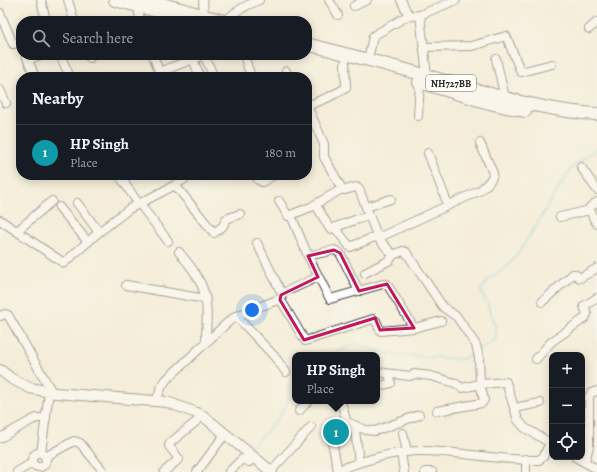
<!DOCTYPE html>
<html lang="en">
<head>
<meta charset="utf-8">
<style>
  :root { --surface:#171b24; --page:#242831; --text:#f1f3f6; --muted:#9ea1a6; --line:#363941; --accent:#ea580c }
  body { margin:0; font-family:Alegreya,serif; background:var(--page); color:var(--text) }
  .controls { position:absolute; right:12px; bottom:12px; display:grid; overflow:hidden; border-radius:8px; box-shadow:0 2px 10px #0003 }
  .controls button { width:36px; height:36px; display:grid; place-items:center; padding:0; border:0; border-bottom:1px solid var(--line); background:var(--surface); color:var(--text); font:20px sans-serif }
  .you { position:absolute; left:252px; top:310px; width:14px; height:14px; margin:-10px; border:3px solid #fff; border-radius:50%; background:#1a73e8; box-shadow:0 0 0 6px #1a73e833 }
  .badge { display:grid; place-items:center; width:26px; height:26px; border-radius:50%; background:var(--accent); color:#fff; font-size:13px; font-weight:700 }
  .pin { position:absolute; translate:-50% -50%; border:2px solid #fff; box-shadow:0 1px 4px #0006 }
  .popup { position:absolute; left:292px; top:352px; width:88px; height:52px; box-sizing:border-box; display:grid; place-content:center; border-radius:8px; background:var(--surface); filter:drop-shadow(0 1px 3px #0005); font-size:13px; white-space:nowrap; color:var(--muted) }
  .popup b { font-size:15px; color:var(--text) }
  .popup::after { content:''; position:absolute; left:50%; top:100%; margin-left:-8px; border:8px solid transparent; border-top-color:var(--surface) }
  .list { margin:0; padding:0; list-style:none }
  h2 { display:flex; justify-content:space-between; align-items:center; height:52px; margin:0; padding:0 16px; font-size:17px }
  h2 small { font-size:13px; font-weight:400; color:var(--muted) }
  .list li { display:grid; grid-template-columns:26px 1fr auto; gap:12px; align-items:center; box-sizing:border-box; height:56px; padding:0 16px; border-top:1px solid var(--line) }
  .list b { display:block; font-size:15px; white-space:nowrap }
  .list p { margin:0; font-size:13px; white-space:nowrap; color:var(--muted) }
  .list em { font-size:13px; font-style:normal; color:var(--muted) }
  .icon { flex:none; width:22px; height:22px; fill:none; stroke:currentColor; stroke-width:2; stroke-linecap:round; stroke-linejoin:round }
  .map { position:relative; flex:none; width:597px; height:472px; overflow:hidden }
  .search { position:absolute; background:var(--surface); box-shadow:0 2px 10px #0003; left:16px; top:16px; width:296px; height:44px; display:flex; align-items:center; gap:10px; box-sizing:border-box; padding:0 14px; border-radius:16px; color:var(--muted); font-size:15px }
  .panel { position:absolute; background:var(--surface); box-shadow:0 2px 10px #0003; left:16px; top:72px; width:296px; height:108px; border-radius:16px }
  .map>svg:first-child { display:block }
  .lines { fill:none; stroke-linecap:round; stroke-linejoin:round }
  .stream { stroke:#56c3ce; stroke-width:1.5 }
  .building { fill:#dd90be }
  .minor-casing { stroke:#494845; stroke-width:10 }
  .major-casing { stroke:#494845; stroke-width:12 }
  .highway-casing { stroke:#494845; stroke-width:14 }
  .minor { stroke:#fff; stroke-width:8 }
  .major { stroke:#fff; stroke-width:10 }
  .highway { stroke:#fff; stroke-width:12 }
  .marked { fill:none; stroke:#c2185b; stroke-width:3; stroke-linejoin:round }
  .labels { text-anchor:middle; dominant-baseline:central; stroke-width:3.5; stroke-linejoin:round; paint-order:stroke }
  .shield { fill:#fdfcf7; stroke:#6a6a68; stroke-width:1 }
  .shield-label { font-size:10px; font-weight:bold; fill:#2b2b2b }
</style>
</head>
<body>
<div class="map">
<svg width="597" height="472" viewBox="0 0 597 472">
  <rect width="100%" height="100%" fill="#fdfcf7"/>
  <filter id="ink" filterUnits="userSpaceOnUse"><feTurbulence type="fractalNoise" baseFrequency=".025" numOctaves="2"/><feDisplacementMap in="SourceGraphic" scale="8" xChannelSelector="R" yChannelSelector="G"/><feConvolveMatrix kernelMatrix="1 2 1 2 8 2 1 2 1" color-interpolation-filters="sRGB"/></filter>
  <filter id="wash" filterUnits="userSpaceOnUse"><feTurbulence type="fractalNoise" baseFrequency=".012" numOctaves="4" result="noise"/><feDisplacementMap in="SourceGraphic" scale="16" xChannelSelector="R" yChannelSelector="G"/><feGaussianBlur stdDeviation="0.9" result="paint"/><feColorMatrix in="noise" values="0 0 0 0 0 0 0 0 0 0 0 0 0 0 0 0 0 1.4 0 .05"/><feComposite in="paint" operator="in"/></filter>
  <g filter="url(#wash)">
    <rect width="100%" height="100%" fill="#f4edd9"/>
    <g class="lines">
      <g class="stream">
        <polyline points="479,349 495,340 496,330 488,306 481,291 487,281 508,266 520,251 570,170 597,148"/>
        <polyline points="330,355 355,344 390,354 463,359 475,352"/>
        <path d="M249,448C263,436 283,415 289,398C290,395 289,392 289,388L295,383"/>
        <polyline points="222,472 235,460"/>
      </g>
    </g>
    <g id="blocks">
      <polygon class="building" points="342,427 343,440 337,440 335,434 330,432 330,428"/>
    </g>
  </g>
  <g filter="url(#ink)">
    <use href="#blocks" fill-opacity="0" stroke="#494845" stroke-width="1"/>
    <g class="lines">
      <defs>
        <g id="minor">
          <polyline points="41,0 46,21"/>
          <polyline points="68,0 74,21"/>
          <polyline points="203,0 204,15"/>
          <polyline points="329,0 338,15"/>
          <polyline points="401,0 407,12 412,16 420,15 456,0"/>
          <polyline points="138,6 140,21"/>
          <polyline points="354,6 367,0"/>
          <polyline points="0,13 13,44 20,43 21,44"/>
          <polyline points="420,15 427,76"/>
          <path d="M226,21C234,11 247,5 259,0"/>
          <polyline points="589,29 597,22"/>
          <polyline points="424,47 472,46 506,36 507,38 520,70 521,72 552,64"/>
          <polyline points="26,55 35,77"/>
          <polyline points="60,55 70,77"/>
          <polyline points="88,55 90,58"/>
          <polyline points="153,55 161,77"/>
          <polyline points="244,55 251,77"/>
          <polyline points="193,59 200,77"/>
          <polyline points="496,59 505,98"/>
          <polyline points="28,60 40,55"/>
          <polyline points="368,60 373,36 409,15"/>
          <polyline points="286,71 289,77"/>
          <polyline points="159,72 204,55 214,77"/>
          <polyline points="0,90 6,103"/>
          <polyline points="307,106 324,144 324,157 342,189 345,190 356,187 359,189 378,238 393,255 403,251 406,252 443,307 457,317 476,345 479,358 480,384 506,382 518,420 525,428 552,444"/>
          <polyline points="307,106 329,97 346,88 345,63"/>
          <polyline points="418,116 420,82"/>
          <polyline points="428,153 448,205"/>
          <polyline points="581,167 597,190"/>
          <polyline points="119,175 138,203"/>
          <polyline points="256,175 258,180 262,182 274,175"/>
          <polyline points="175,185 214,233 223,226 226,219 240,214"/>
          <polyline points="279,201 288,216 316,205 330,229 369,215"/>
          <path d="M597,202L590,207C590,214 594,219 597,224"/>
          <polyline points="77,203 99,232"/>
          <polyline points="139,203 168,241"/>
          <polyline points="314,205 342,189"/>
          <polyline points="59,207 88,242"/>
          <polyline points="366,207 391,199"/>
          <polyline points="560,217 590,210"/>
          <polyline points="0,220 64,263 99,232 129,209 175,185 191,175"/>
          <polyline points="293,220 308,256 330,299 383,284 387,284 414,328"/>
          <polyline points="335,228 350,247 377,236"/>
          <polyline points="17,231 52,201"/>
          <path d="M378,238L479,191C485,186 493,180 493,173L480,143"/>
          <polyline points="257,243 282,294"/>
          <path d="M179,252C188,263 198,275 203,289C209,305 206,325 206,342"/>
          <polyline points="308,256 334,250 340,253 359,291"/>
          <polyline points="365,273 390,260 393,255"/>
          <polyline points="126,285 205,299"/>
          <polyline points="281,298 283,293 318,277"/>
          <polyline points="542,302 573,274 575,274 578,277 580,278 597,268"/>
          <polyline points="0,316 5,314 8,315 52,392"/>
          <polyline points="236,316 274,356 286,372"/>
          <polyline points="536,359 551,342 585,318 587,314 584,306 597,298"/>
          <polyline points="377,372 410,376 414,374 431,376 455,383 462,388 480,384 484,400 482,403 437,411"/>
          <polyline points="377,387 391,383 389,374"/>
          <polyline points="156,401 162,386 166,380 227,323 236,316 277,300 282,302 305,341 373,319 376,321 379,328 381,331 414,328 441,321"/>
          <polyline points="341,401 348,427 355,430 359,462"/>
          <polyline points="514,408 540,403"/>
          <polyline points="299,411 308,401"/>
          <polyline points="347,422 366,430 375,431 419,415"/>
          <polyline points="403,433 407,452"/>
          <polyline points="331,437 338,471"/>
          <polyline points="0,438 32,420 37,418 46,418"/>
          <circle cx="39" cy="460" r="7"/>
          <polyline points="41,453 49,392"/>
          <polyline points="401,453 404,472"/>
          <polyline points="45,457 74,441 80,443 104,472"/>
          <polyline points="575,457 597,469"/>
          <polyline points="585,462 589,446 589,397 591,393 597,391"/>
          <path d="M341,469C365,460 394,451 421,451C460,451 500,461 539,460L543,457L550,443"/>
          <polyline points="271,471 311,427"/>
          <polyline points="17,472 32,463"/>
          <polyline points="164,472 179,459 169,446 170,443 203,416"/>
          <polyline points="197,472 225,434"/>
          <polyline points="229,472 242,459 249,462 255,458"/>
          <polyline points="425,472 432,472"/>
          <polyline points="526,472 526,459"/>
        </g>
        <polyline id="major" points="0,370 12,379 30,388 56,393 167,402 202,415 272,472"/>
        <g id="highway">
          <polyline points="115,0 195,21"/>
          <polyline points="148,0 223,21"/>
          <path d="M307,44C348,55 390,65 431,77C485,92 540,111 597,114"/>
          <polyline points="419,82 489,103 525,111"/>
        </g>
      </defs>
      <use href="#minor" class="minor-casing"/>
      <use href="#major" class="major-casing"/>
      <use href="#highway" class="highway-casing"/>
      <use href="#minor" class="minor"/>
      <use href="#major" class="major"/>
      <use href="#highway" class="highway"/>
    </g>
  </g>
  <path d="M0 0H597V472H0ZM334,250L340,253L359,291L387,284L414,328L380,330L375,318L304,340L280,300L281,295L318,277L308,256Z" fill="#f4edd9" fill-opacity=".55" fill-rule="evenodd"/>
  <path class="marked" d="M334,250L340,253L359,291L387,284L414,328L380,330L375,318L304,340L280,300L281,295L318,277L308,256Z"/>
  <g class="labels">
    <rect class="shield" x="426" y="75" width="50" height="16" rx="3"/>
    <g class="shield-label">
      <text x="451" y="83">NH727BB</text>
    </g>
  </g>
</svg>
<div class="controls">
<button>+</button>
<button>−</button>
<button><svg class="icon" aria-label="locate" viewBox="0 0 24 24"><circle cx="12" cy="12" r="6"/><path d="M12 2v4M12 18v4M2 12h4M18 12h4"/></svg></button>
</div>
<div class="you"></div>
<div class="pin badge" style="left:336px;top:432px;background:#0f9aa8">1</div>
<div class="popup"><b>HP Singh</b>Place</div>
<div class="search"><svg class="icon" aria-label="search" viewBox="0 0 24 24"><circle cx="10" cy="10" r="6"/><path d="M15 15l6 6"/></svg>Search here</div>
<section class="panel">
<h2>Nearby<small></small></h2>
<ul class="list">
<li><span class="badge" style="background:#0f9aa8">1</span><div><b>HP Singh</b><p>Place</p></div><em>180 m</em></li>
</ul>
</section>
</div>
</body>
</html>
